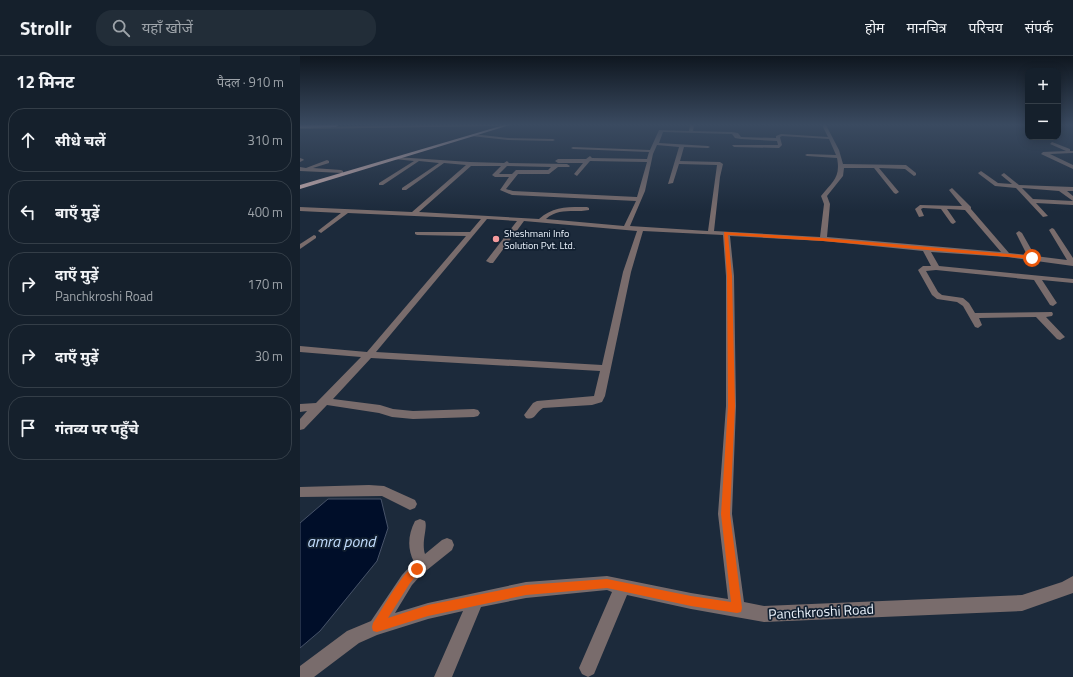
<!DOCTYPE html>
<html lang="hi">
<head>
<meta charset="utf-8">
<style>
  :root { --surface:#15202c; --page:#222d38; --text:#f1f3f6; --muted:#9da3a9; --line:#343e48 }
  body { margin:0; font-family:"Titillium Web","Noto Sans Devanagari",sans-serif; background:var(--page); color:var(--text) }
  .controls { position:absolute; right:12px; top:12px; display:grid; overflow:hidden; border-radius:8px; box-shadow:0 2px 10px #0003 }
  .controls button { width:36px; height:36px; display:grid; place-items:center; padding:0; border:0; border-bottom:1px solid var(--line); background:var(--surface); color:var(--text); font:20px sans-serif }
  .stop { position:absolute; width:12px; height:12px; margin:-9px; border:3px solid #ea580c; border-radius:50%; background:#fff }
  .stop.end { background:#ea580c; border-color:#fff; box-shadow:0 1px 4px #0008 }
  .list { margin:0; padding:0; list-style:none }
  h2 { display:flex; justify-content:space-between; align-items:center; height:52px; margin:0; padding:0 16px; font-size:17px }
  h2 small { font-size:13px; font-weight:400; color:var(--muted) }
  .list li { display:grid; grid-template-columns:26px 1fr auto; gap:12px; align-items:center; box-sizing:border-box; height:64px; margin:0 8px 8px; padding:0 8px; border:1px solid var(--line); border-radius:16px }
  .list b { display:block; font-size:15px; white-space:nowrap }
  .list p { margin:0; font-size:13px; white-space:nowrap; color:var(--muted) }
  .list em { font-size:13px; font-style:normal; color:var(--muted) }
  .icon { flex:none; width:22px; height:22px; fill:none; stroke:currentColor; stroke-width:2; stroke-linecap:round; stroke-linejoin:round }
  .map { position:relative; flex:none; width:773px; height:621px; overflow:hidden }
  header { display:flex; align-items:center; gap:24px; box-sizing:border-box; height:56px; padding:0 20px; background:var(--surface); border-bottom:1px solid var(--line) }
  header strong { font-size:19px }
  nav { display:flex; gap:22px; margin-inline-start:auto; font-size:14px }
  .search { width:280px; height:36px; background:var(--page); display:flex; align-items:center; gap:10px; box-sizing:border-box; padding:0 14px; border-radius:16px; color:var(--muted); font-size:15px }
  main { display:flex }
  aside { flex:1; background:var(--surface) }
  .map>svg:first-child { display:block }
  .water { fill:#000e29; stroke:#475369 }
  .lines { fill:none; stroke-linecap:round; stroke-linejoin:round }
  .minor { fill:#796c6c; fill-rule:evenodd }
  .major { fill:#cbafaf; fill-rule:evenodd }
  .highway { fill:#ebcaca; fill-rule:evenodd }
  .route { fill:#ea580c }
  .poi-dot { fill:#f59b9d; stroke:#122031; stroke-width:1.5 }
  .labels { text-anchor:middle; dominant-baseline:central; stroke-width:3.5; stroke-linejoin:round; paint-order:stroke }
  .far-poi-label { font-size:10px; fill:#edf5fe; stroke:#122031; text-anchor:start }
  .near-street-label { font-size:14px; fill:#edf5fe; stroke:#122031 }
  .near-water-label { font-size:16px; font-style:italic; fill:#c1dbfc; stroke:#122031 }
</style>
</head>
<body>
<header>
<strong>Strollr</strong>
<div class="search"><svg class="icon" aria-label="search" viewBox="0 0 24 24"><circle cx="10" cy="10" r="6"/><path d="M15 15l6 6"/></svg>यहाँ खोजें</div>
<nav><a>होम</a><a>मानचित्र</a><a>परिचय</a><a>संपर्क</a></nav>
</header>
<main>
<aside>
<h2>12 मिनट<small>पैदल · 910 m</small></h2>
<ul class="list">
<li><svg class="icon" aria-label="ahead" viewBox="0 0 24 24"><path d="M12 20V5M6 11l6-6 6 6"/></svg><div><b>सीधे चलें</b></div><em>310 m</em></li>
<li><svg class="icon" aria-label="left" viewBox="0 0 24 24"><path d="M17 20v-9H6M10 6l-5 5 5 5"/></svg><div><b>बाएँ मुड़ें</b></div><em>400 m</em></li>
<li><svg class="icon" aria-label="right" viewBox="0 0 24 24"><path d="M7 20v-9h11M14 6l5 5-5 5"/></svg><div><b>दाएँ मुड़ें</b><p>Panchkroshi Road</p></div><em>170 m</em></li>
<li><svg class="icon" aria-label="right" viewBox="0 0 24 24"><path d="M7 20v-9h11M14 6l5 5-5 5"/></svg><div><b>दाएँ मुड़ें</b></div><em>30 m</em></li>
<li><svg class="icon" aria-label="arrive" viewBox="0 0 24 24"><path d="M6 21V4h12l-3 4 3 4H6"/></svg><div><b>गंतव्य पर पहुँचे</b></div></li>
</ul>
</aside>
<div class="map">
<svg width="773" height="621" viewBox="0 0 773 621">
  <rect width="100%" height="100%" fill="#1c2a3b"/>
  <polygon class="water" points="28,443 81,443 88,472 77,505 20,575 0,592 0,467"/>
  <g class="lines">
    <g class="minor">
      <polygon points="121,69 203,69 201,70 0,73 0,71"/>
      <path d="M390,69H394L393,75L432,76L438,77L441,81L476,82V80L481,78L528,81L522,69H526L539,94L543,108L606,109L616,117V119L614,120L605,113L579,112L599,136L596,138L594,137L574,112H544L543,120L527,140L530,148L527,181L701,196L665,154L647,153L656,166L653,168L651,167L641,153L623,152L621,153L624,160L619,161L615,153L620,149L662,150L649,134L652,132L671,151V153L709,197L727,199L716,177L719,175L722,177L735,200L767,204L749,174L752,172L754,173L773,202V210L707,201L631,196L639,210L773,223V227L742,224L757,247L753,250L750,249L734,224L636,214L626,215L638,236L642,239L663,242L669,247L675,257L752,256L753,258L752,260L746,261L765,281L760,284L757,283L736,261L679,262L682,269L678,272L675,271L663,250L657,246L637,243L632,239L618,214L623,210H631L623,195L523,185L430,180L434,220L436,350L432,458L444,546L464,550L722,539L762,526L773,520V537L722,555L464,566L391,553L327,539L294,618L288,621L282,618L279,612L312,536L307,534L226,542L181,551L152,621H134L163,555L128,563L77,579L59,587L14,621H0V610L47,575L71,565L102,519L114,506C107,492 108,479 115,465L120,463L125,465C128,471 121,486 125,498L142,484L147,482L152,484L154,489L152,494L122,518L112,529L95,557L128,547L226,526L307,520L391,537L428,543L418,458L426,350V220L423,179L343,175L331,216L305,340L302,346L292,349L243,352C236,356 235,365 226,362L224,359L233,347L237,345L294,340L300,315L71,302L33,343L80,349L93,353L113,355L174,353L178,354L180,357L178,360L174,361L113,363L92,361L79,357L27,349L4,373L0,374V363L7,355L0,356V348L16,347L61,301L0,296V290L67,296L166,180L117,179L115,178V176H170L181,163L48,157L21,177L18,175L19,174L41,157L0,155V151L112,156L166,109L144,107L106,134H102V132L139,107L119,105L83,129H79V127L114,105L94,103L96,101L170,106L204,107L207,105L209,107L267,108L270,110L269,111H258L249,118H218L206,133L213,135L337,141L347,106L290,105L277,120L274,118L283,107H258L255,105L258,103H286L290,100L292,102L347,103L349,96L273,93L271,92L273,91L350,94L359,74L389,75ZM363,76L432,78L435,82L441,83L477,85L478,89H432L434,91L479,92L482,89L480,81L482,80L529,83L536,99L507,98L505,99L507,100L537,102C541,122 532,126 521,140L524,148L520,181L414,175L420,121L423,108L420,106L380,105L384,91L408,92L410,91L408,90L359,87ZM357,89L379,91L368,128L373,127L379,108L417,109L408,175L330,170L345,135L353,98ZM171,110H201L192,119L195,121H209L200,134L212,139L336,145L324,170L246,163C259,151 274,157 289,154V152L287,151C269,151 253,150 239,163L119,156ZM207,110L251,111L248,114H216L212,118H199ZM187,163L217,165L186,205L190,207H193L224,165L337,175L323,216L302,309L76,296Z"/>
      <polygon points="173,78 208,82 253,83 255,84 253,85 208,84 171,80"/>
      <polygon points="752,86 770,93 770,95 773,95 773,97 750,98 773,109 773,113 741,98 743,96 766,95 750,88"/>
      <polygon points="0,102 3,103 4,104 0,106"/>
      <polygon points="27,104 29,105 29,107 13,112 41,114 43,115 43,117 0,115 0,111 6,112"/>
      <polygon points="681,115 698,127 712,128 701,119 704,117 719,129 773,131 773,135 767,135 773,140 773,145 759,135 722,132 733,143 773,145 773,149 736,147 748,160 743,161 716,132 695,130 679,118 678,117"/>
      <polygon points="14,179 16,180 16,182 0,193 0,188"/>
      <polygon points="69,429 84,430 115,444 117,448 115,452 110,454 82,440 0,441 0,431"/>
    </g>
    <polygon class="major" points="204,69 210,69 0,133 0,129"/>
    <polygon class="highway" points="0,69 39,69 36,71 0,72"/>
  </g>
  <linearGradient id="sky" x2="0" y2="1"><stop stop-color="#0f1720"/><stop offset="0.44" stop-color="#3a4a60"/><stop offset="1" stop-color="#3a4a60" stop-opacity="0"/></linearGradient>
  <rect width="773" height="156" fill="url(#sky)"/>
  <path class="route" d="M424,176L523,182L732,200L734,202L732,203L523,185L428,179L432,220L435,350L430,458L442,552L441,556L437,557L391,550L307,532L226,539L128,560L77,576L73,575L72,571L73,567C82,554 104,513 117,508L120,509L122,513L110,527L88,562L128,549L226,529L307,523L391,540L431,546L421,458L428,350L427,220Z"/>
  <circle class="poi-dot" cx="196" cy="183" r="4"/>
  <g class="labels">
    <g class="far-poi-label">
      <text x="204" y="177">Sheshmani Info<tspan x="204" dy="12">Solution Pvt. Ltd.</tspan></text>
    </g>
    <g class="near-street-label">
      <text transform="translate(521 555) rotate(-3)">Panchkroshi Road</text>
    </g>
    <g class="near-water-label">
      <text x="41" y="485">amra pond</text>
    </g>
  </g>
</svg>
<div class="controls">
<button>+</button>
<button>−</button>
</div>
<div class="stop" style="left:732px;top:202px"></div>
<div class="stop end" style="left:117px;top:513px"></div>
</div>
</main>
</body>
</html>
